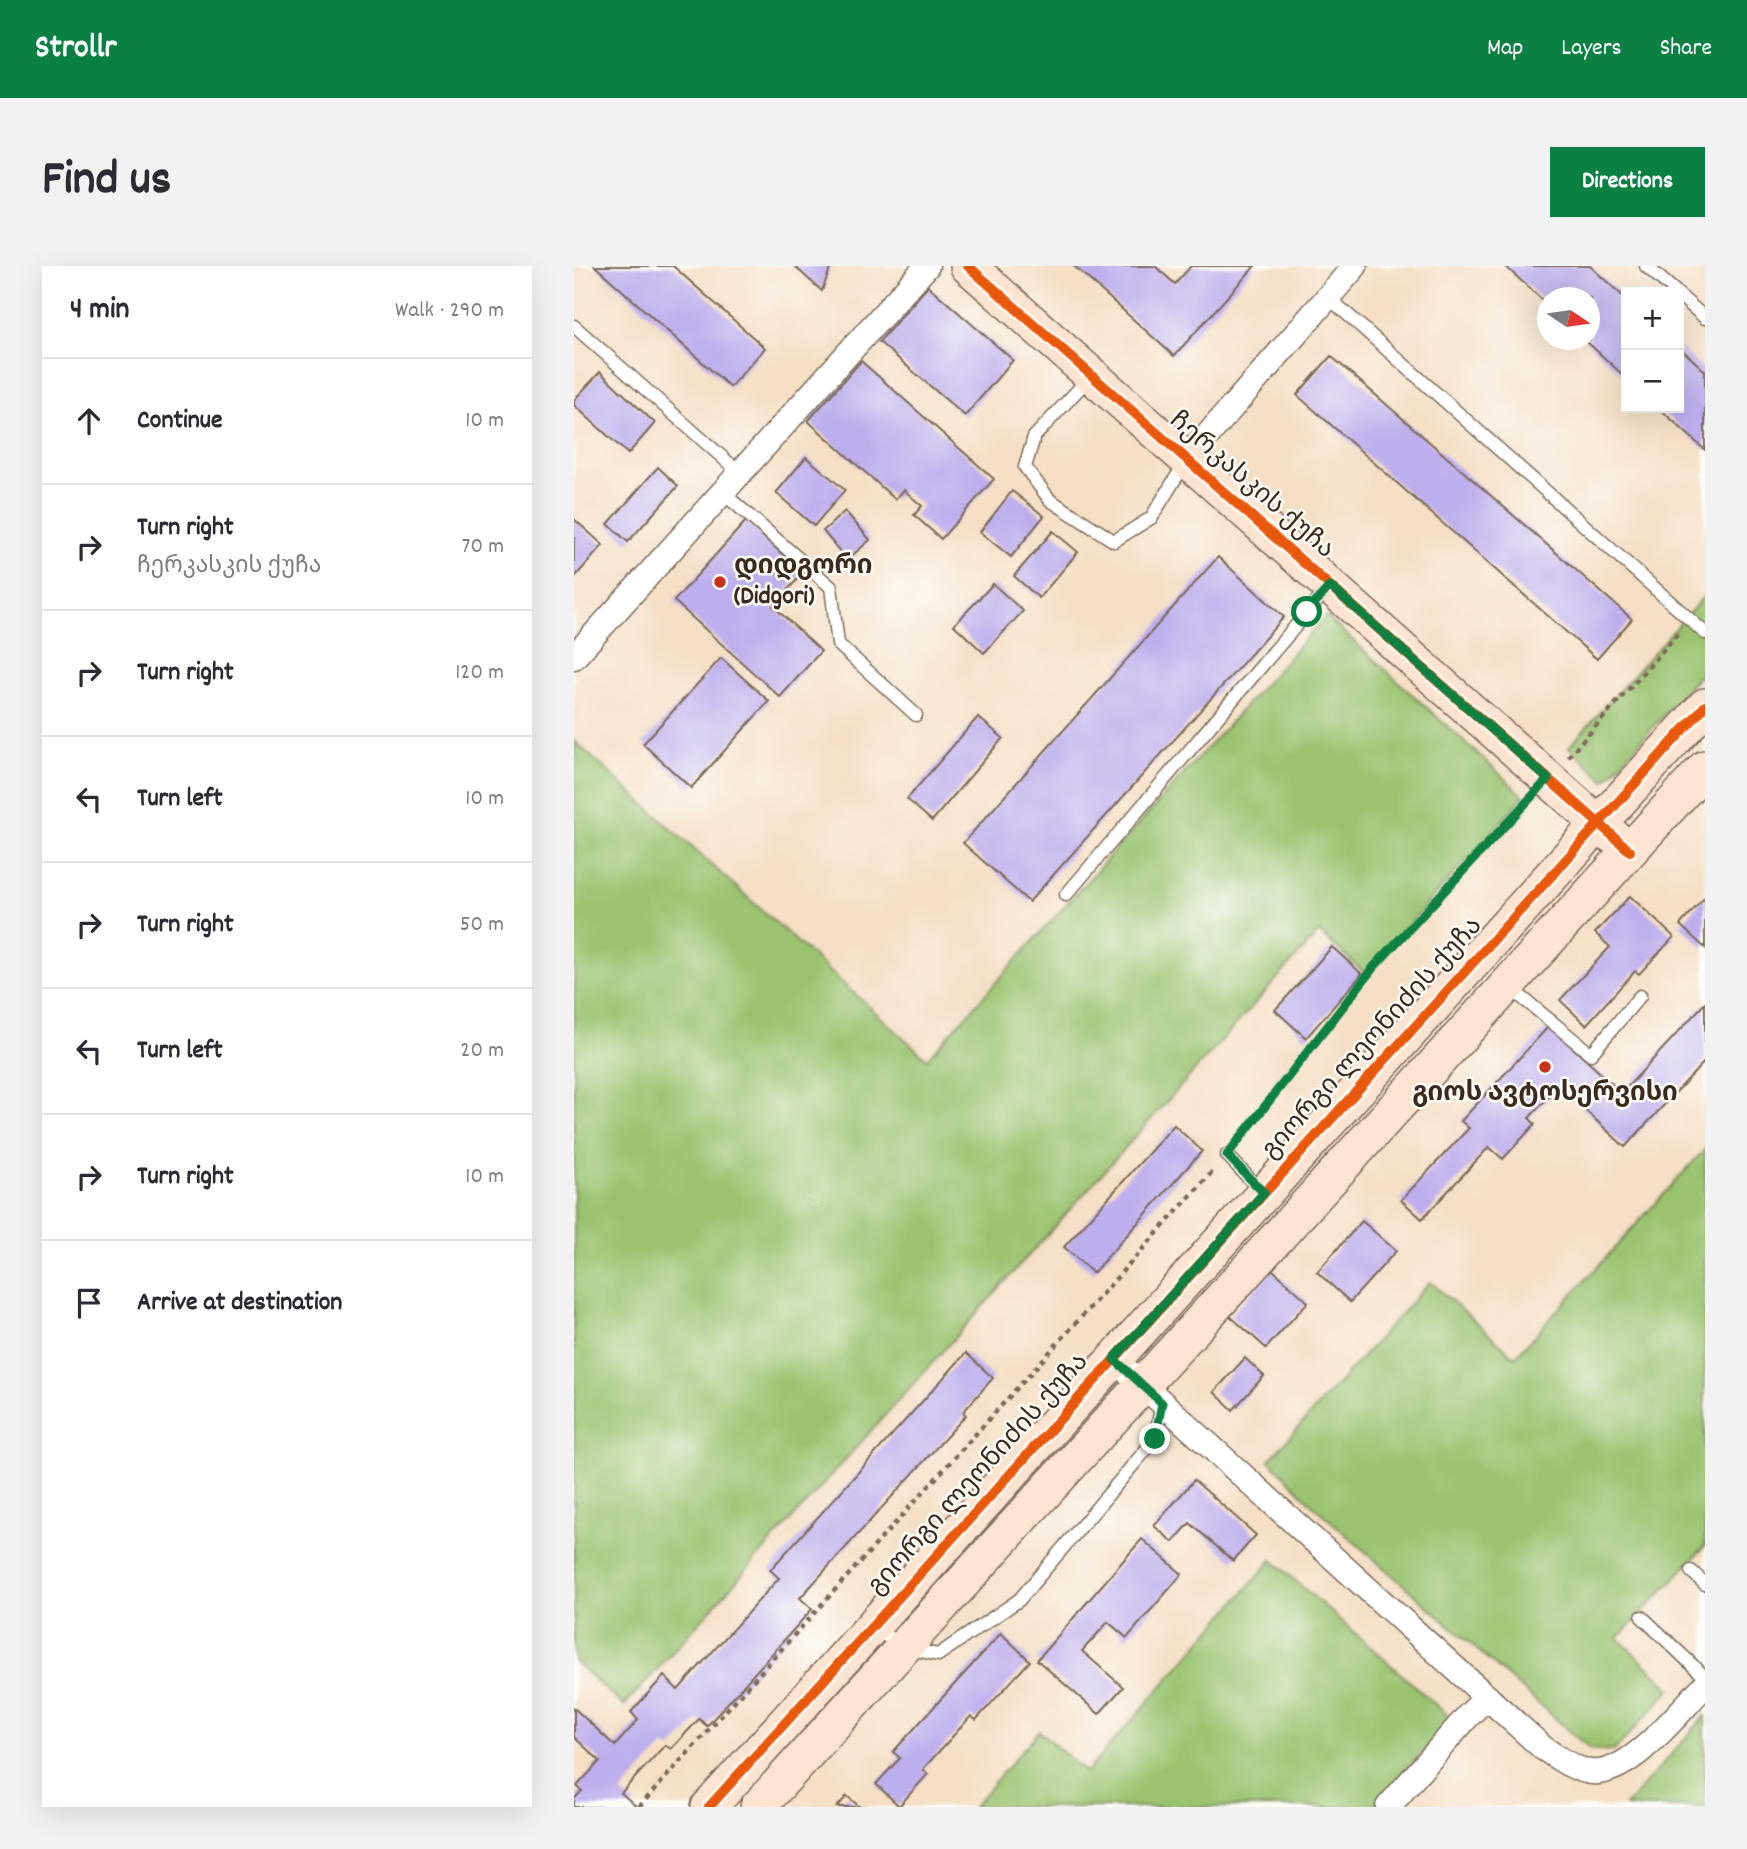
<!DOCTYPE html>
<html lang="en">
<head>
<meta charset="utf-8">
<style>
  :root { --surface:#fff; --page:#f2f2f3; --text:#2b2b33; --muted:#7c7c81; --line:#e1e1e2; --accent:#0b8043 }
  body { margin:0; font-family:Dekko,"Noto Sans Georgian",sans-serif; background:var(--page); color:var(--text) }
  .controls { position:absolute; right:21px; top:21px; display:grid; overflow:hidden; border-radius:0px; box-shadow:0 7px 28px #0002 }
  .controls button { width:63px; height:63px; display:grid; place-items:center; padding:0; border:0; border-bottom:2px solid var(--line); background:var(--surface); color:var(--text); font:35px sans-serif }
  .compass { position:absolute; left:963px; top:21px; width:63px; height:63px; border-radius:50%; background:var(--surface); box-shadow:0 7px 28px #0002; rotate:103deg }
  .stop { position:absolute; width:21px; height:21px; margin:-16px; border:5px solid #0b8043; border-radius:50%; background:#fff }
  .stop.end { background:#0b8043; border-color:#fff; box-shadow:0 2px 7px #0008 }
  .list { margin:0; padding:0; list-style:none }
  h2 { display:flex; justify-content:space-between; align-items:center; height:91px; margin:0; padding:0 28px; font-size:30px }
  h2 small { font-size:23px; font-weight:400; color:var(--muted) }
  .list li { display:grid; grid-template-columns:46px 1fr auto; gap:21px; align-items:center; box-sizing:border-box; height:126px; padding:0 28px; border-top:2px solid var(--line) }
  .list b { display:block; font-size:26px; white-space:nowrap }
  .list p { margin:0; font-size:23px; white-space:nowrap; color:var(--muted) }
  .list em { font-size:23px; font-style:normal; color:var(--muted) }
  .icon { flex:none; width:38px; height:38px; fill:none; stroke:currentColor; stroke-width:2; stroke-linecap:round; stroke-linejoin:round }
  .map { position:relative; flex:none; width:1131px; height:1541px; overflow:hidden; border-radius:0px }
  header { display:flex; align-items:center; gap:42px; box-sizing:border-box; height:98px; padding:0 35px; background:var(--accent); color:#fff }
  header strong { font-size:33px }
  nav { display:flex; gap:38px; margin-inline-start:auto; font-size:24px }
  .intro { display:flex; align-items:center; justify-content:space-between; box-sizing:border-box; height:168px; padding:0 42px }
  h1 { margin:0; font-size:49px }
  .button { padding:18px 32px; border-radius:0px; background:var(--accent); color:#fff; font-size:24px; font-weight:700 }
  main { display:flex; gap:42px; padding:0 42px }
  aside { flex:1; background:var(--surface); border-radius:0px; box-shadow:0 7px 28px #0002 }
  .map>svg:first-child { display:block }
  .green { fill:#9ac370; stroke:#6a7647; stroke-width:2 }
  .building { fill:#bdaeed }
  .lines { fill:none; stroke-linecap:round; stroke-linejoin:round }
  .lane-casing { stroke:#7c6958; stroke-width:15 }
  .street-casing { stroke:#7c6958; stroke-width:27 }
  .secondary-casing { stroke:#7c6958; stroke-width:38 }
  .path { stroke:#7c6958; stroke-width:4.5; stroke-dasharray:5 5; stroke-linecap:butt }
  .lane { stroke:#fff; stroke-width:12 }
  .street { stroke:#fff; stroke-width:24 }
  .secondary { stroke:#fde4d1; stroke-width:35 }
  .cycleway-casing { stroke:#fdfcf7; stroke-width:15 }
  .cycleway { stroke:#e8590c; stroke-width:10 }
  .route { stroke:#0b8043; stroke-width:9 }
  .poi-dot { fill:#c8321e; stroke:#fdfcf7; stroke-width:2.5 }
  .labels { text-anchor:middle; dominant-baseline:central; stroke-width:5; stroke-linejoin:round; paint-order:stroke }
  .street-label { font-size:26px; fill:#3b2a1e; stroke:#fdfcf7 }
  .poi-label { font-size:26px; font-weight:bold; fill:#3b2a1e; stroke:#fdfcf7; text-anchor:start }
</style>
</head>
<body>
<header>
<strong>Strollr</strong>
<nav><a>Map</a><a>Layers</a><a>Share</a></nav>
</header>
<div class="intro"><h1>Find us</h1><a class="button">Directions</a></div>
<main>
<aside>
<h2>4 min<small>Walk · 290 m</small></h2>
<ul class="list">
<li><svg class="icon" aria-label="ahead" viewBox="0 0 24 24"><path d="M12 20V5M6 11l6-6 6 6"/></svg><div><b>Continue</b></div><em>10 m</em></li>
<li><svg class="icon" aria-label="right" viewBox="0 0 24 24"><path d="M7 20v-9h11M14 6l5 5-5 5"/></svg><div><b>Turn right</b><p>ჩერკასკის ქუჩა</p></div><em>70 m</em></li>
<li><svg class="icon" aria-label="right" viewBox="0 0 24 24"><path d="M7 20v-9h11M14 6l5 5-5 5"/></svg><div><b>Turn right</b></div><em>120 m</em></li>
<li><svg class="icon" aria-label="left" viewBox="0 0 24 24"><path d="M17 20v-9H6M10 6l-5 5 5 5"/></svg><div><b>Turn left</b></div><em>10 m</em></li>
<li><svg class="icon" aria-label="right" viewBox="0 0 24 24"><path d="M7 20v-9h11M14 6l5 5-5 5"/></svg><div><b>Turn right</b></div><em>50 m</em></li>
<li><svg class="icon" aria-label="left" viewBox="0 0 24 24"><path d="M17 20v-9H6M10 6l-5 5 5 5"/></svg><div><b>Turn left</b></div><em>20 m</em></li>
<li><svg class="icon" aria-label="right" viewBox="0 0 24 24"><path d="M7 20v-9h11M14 6l5 5-5 5"/></svg><div><b>Turn right</b></div><em>10 m</em></li>
<li><svg class="icon" aria-label="arrive" viewBox="0 0 24 24"><path d="M6 21V4h12l-3 4 3 4H6"/></svg><div><b>Arrive at destination</b></div></li>
</ul>
</aside>
<div class="map">
<svg width="1131" height="1541" viewBox="0 0 1131 1541">
  <rect width="100%" height="100%" fill="#fdfcf7"/>
  <filter id="ink" filterUnits="userSpaceOnUse"><feTurbulence type="fractalNoise" baseFrequency=".0143" numOctaves="2"/><feDisplacementMap in="SourceGraphic" scale="14" xChannelSelector="R" yChannelSelector="G"/><feConvolveMatrix kernelMatrix="1 2 1 2 8 2 1 2 1" color-interpolation-filters="sRGB"/></filter>
  <filter id="wash" filterUnits="userSpaceOnUse"><feTurbulence type="fractalNoise" baseFrequency=".00686" numOctaves="4" result="noise"/><feDisplacementMap in="SourceGraphic" scale="28" xChannelSelector="R" yChannelSelector="G"/><feGaussianBlur stdDeviation="1.57" result="paint"/><feColorMatrix in="noise" values="0 0 0 0 0 0 0 0 0 0 0 0 0 0 0 0 0 1.4 0 .05"/><feComposite in="paint" operator="in"/></filter>
  <g filter="url(#wash)">
    <rect width="100%" height="100%" fill="#f5dfc5"/>
    <g class="green">
      <polygon points="1131,329 1131,403 1031,515 995,481"/>
      <polygon points="752,350 950,530 791,707 745,666 50,1440 0,1395 0,475 353,793"/>
      <polygon points="1131,883 1131,1280 1044,1372 1097,1423 1040,1485 1016,1483 743,1243 695,1194 856,1016 941,1091"/>
      <polygon points="698,1294 878,1453 799,1541 399,1541 465,1465 512,1507"/>
      <polygon points="1131,1450 1131,1541 1051,1541"/>
    </g>
    <g id="blocks">
      <g class="building">
        <polygon points="21,0 99,0 191,82 156,121"/>
        <polygon points="220,0 257,0 248,25"/>
        <polygon points="500,0 581,0 601,18 617,0 681,0 600,90"/>
        <polygon points="931,0 1016,0 1052,33 1052,112 1011,74 1016,74 1016,32 974,32 974,39"/>
        <polygon points="354,20 439,94 391,150 305,76"/>
        <polygon points="1105,81 1131,105 1131,184 1085,142 1105,142"/>
        <polygon points="757,90 1058,353 1023,393 723,129"/>
        <polygon points="287,95 420,213 367,273 340,249 348,240 330,224 321,233 234,155"/>
        <polygon points="26,106 81,157 54,188 0,139 0,134"/>
        <polygon points="232,191 271,224 240,260 202,227"/>
        <polygon points="84,201 104,220 54,276 34,258"/>
        <polygon points="438,225 470,250 437,291 406,266"/>
        <polygon points="271,245 296,274 273,294 249,265"/>
        <polygon points="0,253 29,279 0,312"/>
        <polygon points="172,255 229,307 199,340 247,385 206,431 100,335"/>
        <polygon points="479,265 504,286 465,332 440,310"/>
        <polygon points="644,291 710,351 455,636 389,577"/>
        <polygon points="419,318 449,345 410,387 380,359"/>
        <polygon points="147,392 195,435 117,522 69,478"/>
        <polygon points="404,451 429,472 358,555 333,533"/>
        <polygon points="1056,630 1100,671 1065,708 1061,705 1012,759 986,734 1036,681 1021,667"/>
        <polygon points="1131,631 1131,682 1106,659"/>
        <polygon points="758,681 788,708 732,772 701,744"/>
        <polygon points="1131,737 1131,795 1051,881 985,820 955,852 961,858 929,893 915,881 848,953 827,934 895,862 887,855 975,760 1048,827"/>
        <polygon points="600,859 628,885 519,1007 490,981"/>
        <polygon points="788,955 822,985 776,1036 743,1006"/>
        <polygon points="698,1003 734,1036 692,1082 656,1050"/>
        <polygon points="392,1087 419,1112 389,1146 392,1149 226,1332 238,1343 133,1460 125,1453 97,1483 91,1479 47,1527 61,1539 59,1541 0,1541 0,1533 8,1525 3,1520 26,1495 0,1471 0,1442 41,1480 64,1454 57,1446 90,1410 104,1424 205,1312 196,1304"/>
        <polygon points="671,1092 690,1110 659,1144 640,1126"/>
        <polygon points="620,1214 682,1269 659,1295 616,1257 599,1276 580,1260"/>
        <polygon points="568,1273 608,1308 553,1372 534,1356 508,1385 549,1421 525,1448 463,1394"/>
        <polygon points="427,1367 456,1395 402,1454 397,1450 349,1503 354,1508 325,1540 302,1518 326,1492 319,1486"/>
        <polygon points="273,1530 286,1541 263,1541"/>
      </g>
    </g>
  </g>
  <g filter="url(#ink)">
    <use href="#blocks" fill-opacity="0" stroke="#7c6958" stroke-width="2"/>
    <g class="lines">
      <defs>
        <g id="lane">
          <polyline points="1072,0 1102,26"/>
          <polyline points="1105,29 1131,52"/>
          <polyline points="754,31 1131,367"/>
          <polyline points="0,60 166,207"/>
          <polyline points="516,111 460,171 451,201 476,234 540,275 577,252 611,197"/>
          <polyline points="148,226 257,321 264,378 342,449"/>
          <polyline points="492,629 755,321"/>
          <polyline points="934,720 1017,788 1066,730"/>
          <polyline points="653,889 689,927"/>
          <polyline points="1117,1305 1131,1318"/>
          <polyline points="1068,1351 1131,1411"/>
          <polyline points="299,1361 329,1381 364,1389 445,1334 581,1173 588,1137"/>
        </g>
        <g id="street">
          <polyline points="613,193 781,0"/>
          <polyline points="0,391 353,0"/>
          <path d="M540,1093L969,1482C983,1491 996,1501 1012,1505C1052,1516 1105,1445 1131,1419"/>
          <polyline points="814,1541 893,1451 913,1431"/>
        </g>
        <g id="secondary">
          <polyline points="394,0 1040,571"/>
          <polyline points="135,1541 1131,440"/>
          <polyline points="184,1541 1131,502"/>
        </g>
      </defs>
      <use href="#lane" class="lane-casing"/>
      <use href="#street" class="street-casing"/>
      <use href="#secondary" class="secondary-casing"/>
      <g class="path">
        <polyline points="994,491 1105,367"/>
        <polyline points="666,873 799,702 952,536"/>
        <polyline points="65,1541 640,904"/>
      </g>
      <use href="#lane" class="lane"/>
      <use href="#street" class="street"/>
      <use href="#secondary" class="secondary"/>
      <defs>
        <g id="cycleway">
          <polyline points="394,0 1056,585"/>
          <polyline points="135,1541 1131,440"/>
        </g>
      </defs>
      <use href="#cycleway" class="cycleway-casing"/>
      <use href="#cycleway" class="cycleway"/>
    </g>
  </g>
  <g class="lines" filter="url(#ink)">
    <polyline class="route" points="581,1173 588,1137 540,1093 690,927 653,889 799,702 974,513 756,320 733,346"/>
  </g>
  <g class="poi-dot">
    <circle cx="146" cy="316" r="7"/>
    <circle cx="971" cy="801" r="7"/>
  </g>
  <g class="labels">
    <g class="street-label">
      <text transform="translate(677 220) rotate(41)">ჩერკასკის ქუჩა</text>
      <text transform="translate(799 773) rotate(-48)">გიორგი ლეონიძის ქუჩა</text>
      <text transform="translate(405 1209) rotate(-48)">გიორგი ლეონიძის ქუჩა</text>
    </g>
    <g class="poi-label">
      <text x="160" y="301">დიდგორი<tspan x="160" dy="30">(Didgori)</tspan></text>
      <text x="971" y="828" text-anchor="middle">გიოს ავტოსერვისი</text>
    </g>
  </g>
</svg>
<div class="controls">
<button>+</button>
<button>−</button>
</div>
<svg class="compass" viewBox="-18 -18 36 36"><path d="M0-13l5 13h-10z" fill="#e53935"/><path d="M0 13l5-13h-10z" fill="#7c7c81"/></svg>
<div class="stop" style="left:733px;top:346px"></div>
<div class="stop end" style="left:581px;top:1173px"></div>
</div>
</main>
</body>
</html>
